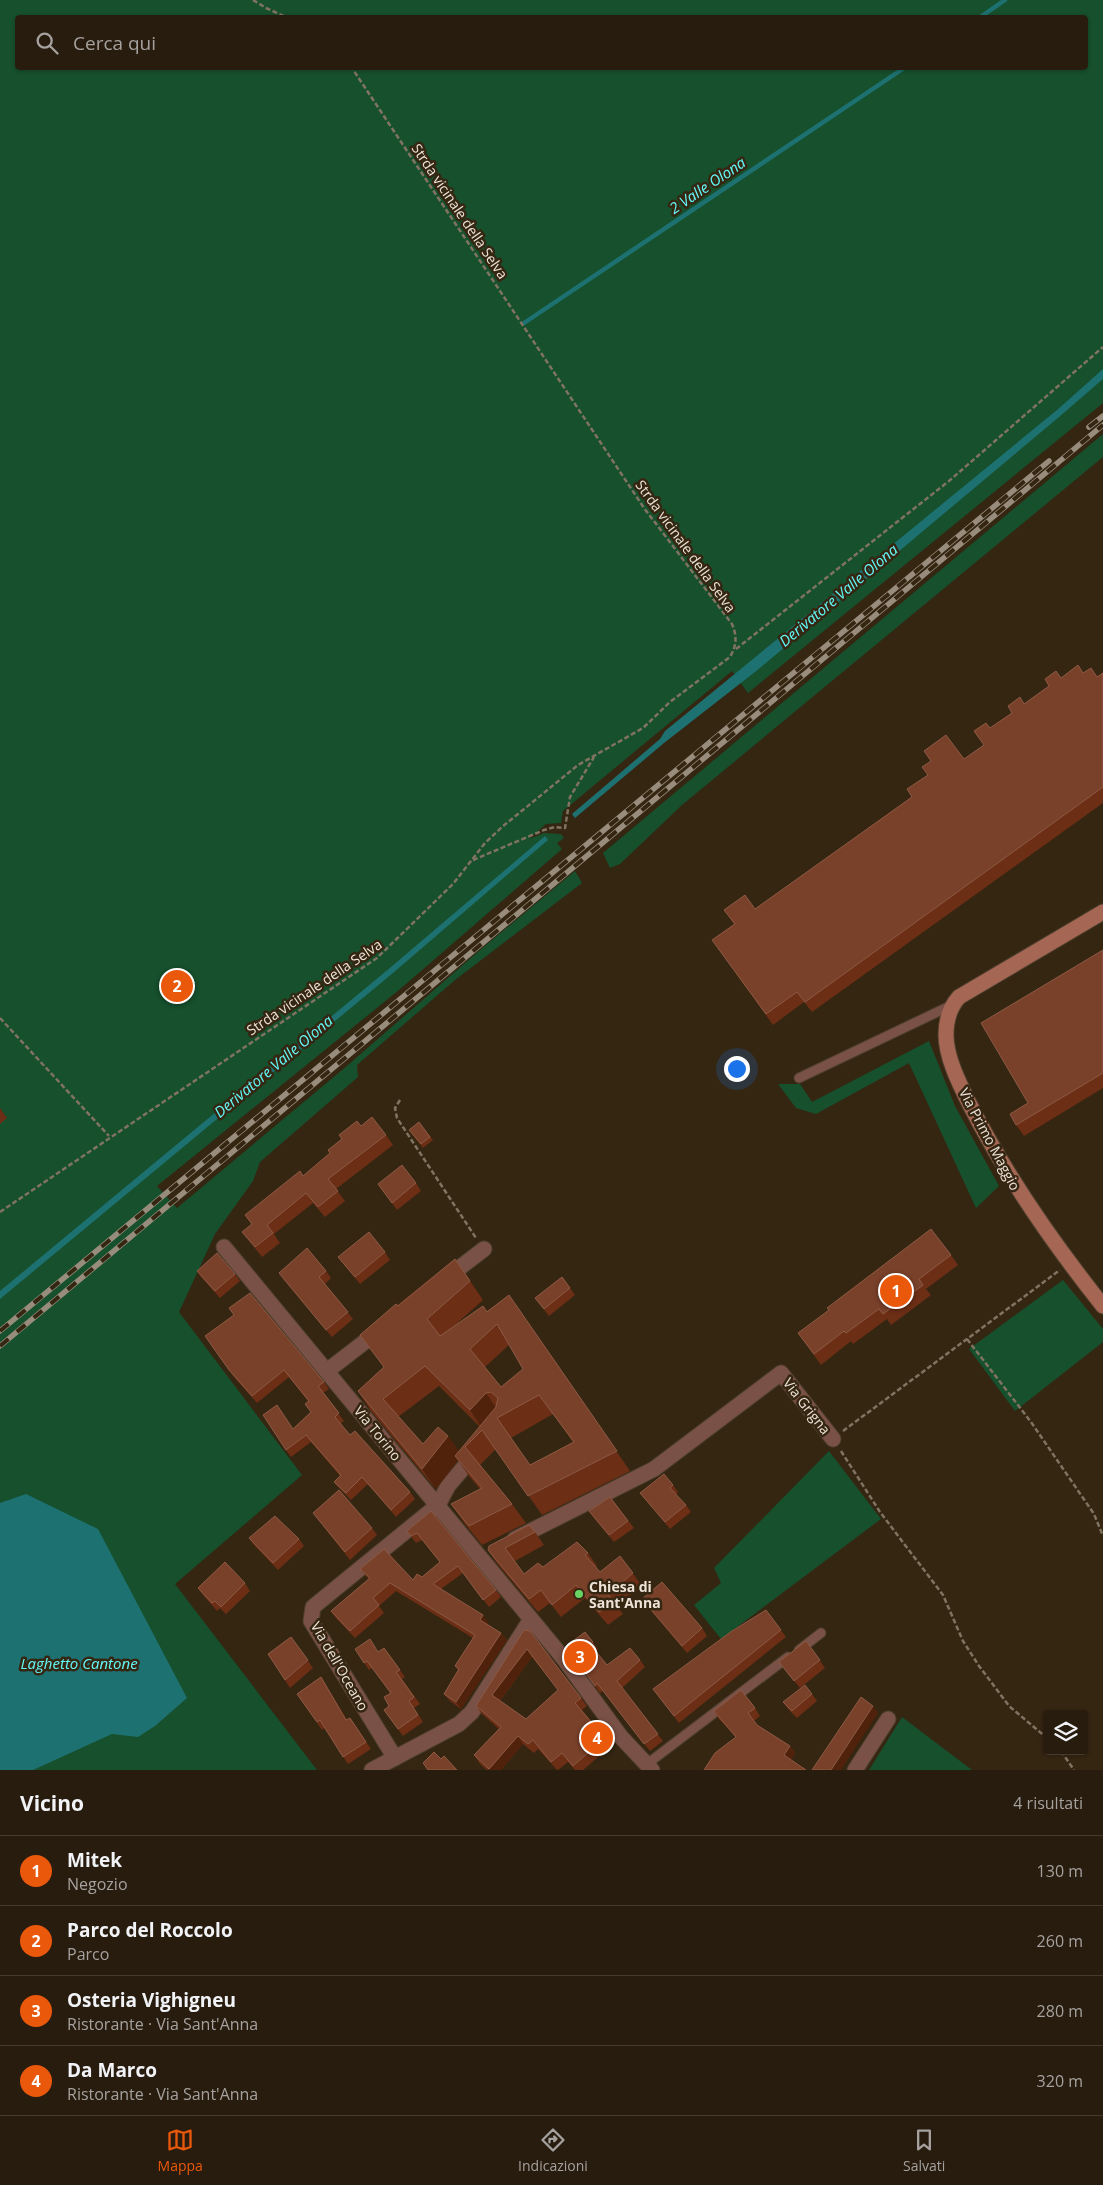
<!DOCTYPE html>
<html lang="it">
<head>
<meta charset="utf-8">
<style>
  :root { --surface:#281c0e; --page:#302517; --text:#f1f3f6; --muted:#a5a19e; --line:#443a2e; --accent:#ea580c }
  body { margin:0; font-family:"Open Sans",sans-serif; background:var(--page); color:var(--text) }
  .controls { position:absolute; right:15px; bottom:15px; display:grid; overflow:hidden; border-radius:5px; box-shadow:0 1px 4px #0004 }
  .controls button { width:45px; height:45px; display:grid; place-items:center; padding:0; border:0; border-bottom:1px solid var(--line); background:var(--surface); color:var(--text); font:25px sans-serif }
  .you { position:absolute; left:736px; top:1068px; width:18px; height:18px; margin:-12px; border:4px solid #fff; border-radius:50%; background:#1a73e8; box-shadow:0 0 0 8px #1a73e833 }
  .badge { display:grid; place-items:center; width:32px; height:32px; border-radius:50%; background:var(--accent); color:#fff; font-size:16px; font-weight:700 }
  .pin { position:absolute; translate:-50% -50%; border:2px solid #fff; box-shadow:0 1px 5px #0006 }
  .list { margin:0; padding:0; list-style:none }
  h2 { display:flex; justify-content:space-between; align-items:center; height:65px; margin:0; padding:0 20px; font-size:21px }
  h2 small { font-size:16px; font-weight:400; color:var(--muted) }
  .list li { display:grid; grid-template-columns:32px 1fr auto; gap:15px; align-items:center; box-sizing:border-box; height:70px; padding:0 20px; border-top:1px solid var(--line) }
  .list b { display:block; font-size:19px; white-space:nowrap }
  .list p { margin:0; font-size:16px; white-space:nowrap; color:var(--muted) }
  .list em { font-size:16px; font-style:normal; color:var(--muted) }
  .icon { flex:none; width:28px; height:28px; fill:none; stroke:currentColor; stroke-width:2; stroke-linecap:round; stroke-linejoin:round }
  .map { position:relative; flex:none; width:1103px; height:1770px; overflow:hidden }
  .search { position:absolute; background:var(--surface); box-shadow:0 1px 4px #0004; left:15px; right:15px; top:15px; height:55px; display:flex; align-items:center; gap:12px; box-sizing:border-box; padding:0 18px; border-radius:5px; color:var(--muted); font-size:19px }
  .sheet { height:345px; background:var(--surface) }
  nav { display:flex; justify-content:space-around; align-items:center; box-sizing:border-box; height:70px; border-top:1px solid var(--line); background:var(--surface); font-size:14px; color:var(--muted) }
  nav a { display:grid; justify-items:center; gap:2px }
  nav .on { color:var(--accent) }
  .map>svg:first-child { display:block }
  .green { fill:#16502d; fill-rule:evenodd }
  .water { fill:#1e7171 }
  .lines { fill:none; stroke-linecap:round; stroke-linejoin:round }
  .stream { stroke:#1e7171; stroke-width:4.5 }
  .lane-casing { stroke:#4f402e; stroke-width:11 }
  .street-casing { stroke:#4f402e; stroke-width:17 }
  .secondary-casing { stroke:#4f402e; stroke-width:17 }
  .path { stroke:#807362; stroke-width:2.5; stroke-dasharray:5 2.5; stroke-linecap:butt }
  .lane { stroke:#795146; stroke-width:9 }
  .street { stroke:#795146; stroke-width:15 }
  .secondary { stroke:#a56654; stroke-width:15 }
  .rail-casing { stroke:#988c7c; stroke-width:5.5 }
  .rail { stroke:#352612; stroke-width:4; stroke-dasharray:11; stroke-linecap:butt }
  .wall { fill:#6c2e15; fill-rule:evenodd }
  .shaded-wall { fill:#50220b }
  .building { fill:#7a412a; stroke:#8c5a45; fill-rule:evenodd }
  .poi-dot { fill:#69d464; stroke:#352612; stroke-width:2 }
  .labels { text-anchor:middle; dominant-baseline:central; stroke-width:5; stroke-linejoin:round; paint-order:stroke }
  .street-label { font-size:14px; fill:#ede3d7; stroke:#352612 }
  .poi-label { font-size:14px; font-weight:bold; fill:#ede3d7; stroke:#352612; text-anchor:start }
  .water-label { font-size:15px; font-style:italic; fill:#63f8f8; stroke:#352612 }
</style>
</head>
<body>
<div class="map">
<svg width="1103" height="1770" viewBox="0 0 1103 1770">
  <rect width="100%" height="100%" fill="#352612"/>
  <g class="green">
    <path d="M0,0H1103V403L748,693L732,671L563,811L561,823L546,824L529,839L544,833L561,834L564,838L557,843L562,849L399,990L157,1186L177,1208L348,1065L480,950L575,871L582,883L455,980L357,1065L358,1077L260,1162L253,1181L215,1234L179,1312L302,1475L175,1584L317,1770H0ZM18,18H1086V68H18Z"/>
    <polygon points="1103,434 1103,457 682,805 620,864 610,868 603,853"/>
    <polygon points="929,1041 955,1106 999,1186 976,1208 909,1063 816,1114 796,1108 778,1084 800,1084 812,1102"/>
    <polygon points="1063,1280 1103,1329 1103,1342 1015,1411 969,1349"/>
    <polygon points="829,1451 881,1519 721,1639 694,1605 721,1583 714,1568"/>
    <polygon points="902,1717 972,1770 869,1770"/>
  </g>
  <g class="water">
    <polygon points="1103,369 1103,379 1059,417 755,672 664,743 575,818 572,814 660,739 665,731 1057,410"/>
    <polygon points="545,836 548,840 393,973 0,1299 0,1291 391,967"/>
    <polygon points="26,1494 98,1529 187,1698 155,1726 138,1737 112,1734 33,1770 0,1770 0,1503"/>
  </g>
  <g class="lines">
    <g class="stream">
      <polyline points="979,18 1005,0"/>
      <polyline points="524,323 904,68"/>
    </g>
    <defs>
      <g id="lane">
        <polyline points="799,1078 952,1005"/>
        <polyline points="799,1650 821,1633"/>
        <polyline points="647,1764 788,1657"/>
      </g>
      <g id="street">
        <polyline points="224,1247 564,1659 621,1737 652,1770"/>
        <polyline points="445,1279 484,1249"/>
        <polyline points="327,1371 380,1330"/>
        <polyline points="515,1539 654,1469 781,1373 833,1439"/>
        <polyline points="395,1758 311,1621 313,1607 438,1505 448,1486 476,1453"/>
        <polyline points="372,1770 459,1724 472,1712 531,1619"/>
        <polyline points="855,1770 888,1719"/>
      </g>
      <path id="secondary" d="M1103,912L959,997C950,1007 946,1020 946,1035C946,1057 959,1083 969,1103C1006,1176 1052,1242 1103,1306"/>
    </defs>
    <use href="#lane" class="lane-casing"/>
    <use href="#street" class="street-casing"/>
    <use href="#secondary" class="secondary-casing"/>
    <g class="path">
      <polyline points="253,0 266,8 288,18"/>
      <polyline points="736,649 949,481 1103,347"/>
      <polyline points="473,860 544,830 555,827 565,828 570,797 594,757"/>
      <polyline points="0,1018 109,1136"/>
      <polyline points="400,1100 395,1108 397,1118 476,1238"/>
      <path d="M0,1212L377,958L453,884L485,843L502,827L578,765L643,728L670,702L730,657C737,645 737,636 732,624L644,508L352,68"/>
      <polyline points="967,1339 1031,1422 1094,1514 1103,1536"/>
      <polyline points="843,1431 1060,1270"/>
      <polyline points="841,1451 880,1512 943,1595 963,1641 979,1666 1009,1706 1047,1738"/>
      <polyline points="1061,1751 1074,1770"/>
    </g>
    <use href="#lane" class="lane"/>
    <use href="#street" class="street"/>
    <use href="#secondary" class="secondary"/>
    <defs>
      <g id="rail">
        <polyline points="1089,427 1103,416"/>
        <polyline points="0,1331 1049,461"/>
        <polyline points="0,1346 1103,425"/>
      </g>
    </defs>
    <use href="#rail" class="rail-casing"/>
    <use href="#rail" class="rail"/>
  </g>
  <g class="wall">
    <polygon points="1083,673 1097,677 1103,673 1103,803 812,1012 804,1002 773,1025 712,940 734,924 724,910 755,909 984,745 990,728 1024,704 1061,678"/>
    <polygon points="1103,950 1103,1088 1024,1136 1016,1125 1028,1103"/>
    <polygon points="0,1108 7,1118 0,1124"/>
    <polygon points="419,1122 433,1140 423,1148 409,1130"/>
    <polygon points="361,1126 386,1135 393,1145 336,1189 345,1201 325,1217 313,1203 274,1234 280,1243 262,1257 242,1232 252,1224 245,1215 303,1176 330,1154"/>
    <polygon points="416,1183 421,1191 397,1210 378,1184"/>
    <polygon points="385,1252 390,1260 360,1284 338,1257"/>
    <polygon points="951,1255 958,1265 926,1289 931,1295 891,1325 887,1319 853,1344 851,1341 821,1365 798,1333"/>
    <path d="M455,1259L483,1300L454,1326L483,1306L487,1311L509,1295L630,1471L542,1515L496,1449L480,1465L512,1504L526,1523L482,1545L465,1524L451,1504L480,1489L469,1476L458,1460L436,1489L371,1411L358,1391L384,1367L360,1335ZM509,1345L523,1369L501,1387L485,1367ZM439,1386L480,1427L459,1452L423,1444L398,1417ZM553,1414L573,1442L530,1465L511,1438Z"/>
    <polygon points="197,1271 235,1274 240,1281 220,1298 202,1278"/>
    <polygon points="326,1271 331,1278 325,1284 353,1319 332,1337 284,1280 279,1273"/>
    <polygon points="562,1277 575,1295 549,1316 535,1298"/>
    <polygon points="229,1308 324,1382 329,1389 323,1393 344,1421 340,1424 350,1435 410,1492 415,1499 396,1517 368,1484 351,1500 340,1489 334,1482 340,1476 311,1442 291,1457 286,1450 293,1429 311,1412 305,1404 308,1401 289,1377 257,1403 234,1377 205,1336 234,1315"/>
    <polygon points="673,1485 678,1492 676,1495 686,1505 691,1512 670,1529 640,1493"/>
    <polygon points="610,1497 634,1528 614,1542 594,1518 589,1511"/>
    <polygon points="431,1511 496,1590 501,1597 489,1607 463,1573 441,1589 488,1623 487,1624 501,1633 507,1640 461,1709 450,1701 444,1694 458,1670 455,1666 473,1638 396,1591 379,1606 384,1613 355,1638 336,1618 331,1611 369,1579 366,1576 360,1569 413,1580 422,1577 440,1562 422,1540 416,1543 407,1531"/>
    <polygon points="313,1513 372,1528 377,1535 350,1560"/>
    <polygon points="535,1532 544,1545 515,1561 524,1574 588,1553 597,1566 596,1567 600,1572 620,1556 642,1586 617,1606 623,1614 608,1625 585,1598 561,1617 550,1603 538,1612 496,1562 488,1550"/>
    <polygon points="249,1538 299,1539 304,1546 278,1570 254,1545"/>
    <polygon points="245,1583 250,1591 226,1614 220,1608 217,1611 203,1595 198,1588"/>
    <polygon points="642,1599 702,1628 707,1636 687,1653 647,1606"/>
    <polygon points="766,1610 786,1637 679,1723 653,1689"/>
    <path d="M524,1630L581,1698L587,1706L582,1710L605,1738L611,1746L583,1770H575L568,1762L558,1770H557L538,1749L534,1753L523,1744L501,1770H487L480,1764L474,1755L499,1729L482,1714L476,1706ZM532,1657L558,1690L526,1719L500,1701Z"/>
    <polygon points="291,1637 313,1668 290,1688 268,1654"/>
    <polygon points="806,1641 825,1668 800,1688 779,1662"/>
    <polygon points="593,1642 598,1649 595,1651 607,1665 640,1660 645,1667 622,1688 663,1741 650,1751 603,1691 600,1693 566,1646"/>
    <polygon points="384,1648 405,1677 402,1679 420,1704 414,1708 423,1722 403,1736 384,1710 389,1706 390,1693 372,1668 369,1670 355,1649 379,1652"/>
    <polygon points="321,1677 347,1720 350,1718 371,1749 348,1764 324,1728 322,1730 297,1694"/>
    <polygon points="812,1694 817,1701 797,1718 788,1709 783,1702"/>
    <polygon points="755,1708 760,1716 754,1721 757,1725 790,1746 795,1753 791,1760 736,1737 719,1719 714,1711"/>
  </g>
  <g class="shaded-wall">
    <polygon points="486,1393 499,1412 483,1430 470,1410"/>
    <polygon points="448,1436 462,1455 436,1489 422,1469"/>
    <polygon points="483,1615 488,1623 486,1627 480,1620"/>
    <polygon points="501,1633 507,1640 461,1709 456,1702"/>
    <polygon points="527,1649 532,1657 498,1703 492,1695"/>
    <polygon points="321,1677 326,1685 352,1727 346,1720"/>
    <polygon points="873,1706 878,1713 841,1770 831,1770"/>
    <polygon points="518,1736 523,1744 501,1770 489,1770"/>
    <polygon points="790,1746 795,1753 790,1762 784,1755"/>
  </g>
  <g class="building">
    <polygon points="1078,665 1083,673 1091,668 1097,677 1103,673 1103,787 805,1002 797,992 766,1014 712,940 735,924 724,910 745,895 755,909 912,797 907,789 928,775 922,767 931,761 924,751 946,735 964,759 984,745 974,731 986,723 990,728 1012,713 1008,706 1020,697 1024,704 1049,686 1045,679 1056,671 1061,678"/>
    <polygon points="1103,950 1103,1073 1016,1125 1010,1114 1028,1103 981,1023"/>
    <polygon points="372,1117 386,1135 328,1179 338,1191 318,1207 306,1193 267,1225 273,1233 255,1247 242,1232 252,1224 245,1215 300,1171 303,1176 330,1153 328,1150 342,1139 339,1135 357,1121 361,1126"/>
    <polygon points="419,1122 430,1137 421,1144 409,1130"/>
    <polygon points="402,1165 416,1183 392,1203 378,1184"/>
    <polygon points="931,1229 951,1255 919,1279 923,1285 883,1314 879,1309 846,1333 844,1331 814,1354 798,1333 829,1310 827,1308"/>
    <polygon points="369,1232 385,1252 355,1277 338,1257"/>
    <polygon points="307,1248 326,1271 319,1277 348,1312 326,1330 279,1273"/>
    <polygon points="217,1253 235,1274 215,1291 197,1271"/>
    <path d="M455,1259L470,1281L427,1319L440,1336L483,1306L487,1312L509,1295L617,1451L528,1496L482,1430L465,1447L512,1504L469,1526L451,1504L482,1488L455,1456L496,1407L498,1398L491,1392L486,1393L470,1410L425,1366L383,1399L423,1444L438,1427L448,1436L422,1469L358,1391L384,1367L360,1335L396,1304L398,1306ZM497,1324L523,1369L501,1387L470,1349ZM539,1395L574,1442L530,1465L497,1418Z"/>
    <polygon points="562,1277 570,1288 544,1309 535,1298"/>
    <polygon points="250,1293 324,1382 318,1386 339,1413 335,1417 350,1435 355,1431 410,1492 391,1510 362,1477 346,1493 334,1482 341,1475 306,1435 286,1450 263,1415 277,1405 293,1429 311,1412 305,1404 309,1401 284,1370 252,1396 229,1370 205,1336 234,1315 229,1308"/>
    <polygon points="664,1474 673,1485 670,1488 686,1505 665,1522 640,1493"/>
    <polygon points="339,1490 372,1528 345,1552 313,1513"/>
    <polygon points="610,1497 628,1521 609,1535 589,1511"/>
    <polygon points="431,1511 496,1590 483,1600 458,1566 433,1584 483,1615 480,1620 501,1633 456,1702 444,1694 459,1669 455,1666 475,1635 390,1583 373,1598 379,1605 350,1631 331,1611 370,1578 360,1569 384,1549 413,1580 417,1574 422,1577 440,1562 417,1533 411,1536 407,1531"/>
    <polygon points="275,1516 299,1539 273,1563 249,1538"/>
    <polygon points="529,1525 535,1532 505,1548 524,1574 538,1563 543,1567 577,1542 588,1553 585,1555 600,1572 620,1556 633,1573 608,1594 614,1602 599,1612 576,1585 552,1605 541,1590 529,1599 488,1550 489,1546"/>
    <polygon points="225,1562 245,1583 221,1607 215,1601 212,1603 198,1588"/>
    <polygon points="662,1582 702,1628 682,1646 642,1599"/>
    <polygon points="766,1610 781,1630 674,1716 653,1689 732,1631"/>
    <path d="M524,1630L530,1631L581,1698L575,1703L605,1738L573,1766L562,1753L551,1762L533,1740L528,1744L518,1736L489,1769L474,1755L501,1727L476,1706ZM527,1649L558,1690L526,1719L492,1695Z"/>
    <polygon points="585,1632 593,1642 590,1644 607,1665 630,1648 640,1660 617,1681 658,1734 644,1744 597,1683 595,1686 566,1646"/>
    <polygon points="291,1637 308,1660 285,1680 268,1654"/>
    <polygon points="370,1639 378,1652 384,1648 400,1670 396,1672 414,1697 409,1701 418,1715 398,1729 384,1710 389,1706 384,1697 391,1693 367,1661 364,1663 355,1649"/>
    <polygon points="806,1641 820,1660 794,1681 779,1662"/>
    <polygon points="321,1677 346,1720 350,1718 366,1742 343,1757 320,1720 317,1722 297,1694"/>
    <polygon points="805,1685 812,1694 792,1711 783,1702"/>
    <polygon points="741,1690 755,1708 748,1713 757,1725 790,1746 784,1755 806,1770 704,1770 715,1753 736,1737 714,1711"/>
    <polygon points="861,1697 873,1706 831,1770 812,1770"/>
    <polygon points="434,1752 441,1759 444,1756 457,1770 428,1770 423,1763"/>
  </g>
  <circle class="poi-dot" cx="579" cy="1594" r="5"/>
  <g class="labels">
    <g class="street-label">
      <text transform="translate(460 211) rotate(56)">Strda vicinale della Selva</text>
      <text transform="translate(686 546) rotate(54)">Strda vicinale della Selva</text>
      <text transform="translate(314 987) rotate(-34)">Strda vicinale della Selva</text>
      <text transform="translate(990 1139) rotate(62)">Via Primo Maggio</text>
      <text transform="translate(807 1406) rotate(52)">Via Grigna</text>
      <text transform="translate(378 1433) rotate(51)">Via Torino</text>
      <text transform="translate(340 1666) rotate(60)">Via dell'Oceano</text>
    </g>
    <g class="poi-label">
      <text x="589" y="1586">Chiesa di<tspan x="589" dy="16">Sant'Anna</tspan></text>
    </g>
    <g class="water-label">
      <text transform="translate(707 185) rotate(-34)">2 Valle Olona</text>
      <text transform="translate(838 595) rotate(-40)">Derivatore Valle Olona</text>
      <text transform="translate(273 1066) rotate(-40)">Derivatore Valle Olona</text>
      <text x="79" y="1663">Laghetto Cantone</text>
    </g>
  </g>
</svg>
<div class="controls">
<button><svg class="icon" aria-label="layers" viewBox="0 0 24 24"><path d="M12 4l9 5-9 5-9-5zM3 14l9 5 9-5"/></svg></button>
</div>
<div class="you"></div>
<div class="pin badge" style="left:896px;top:1291px">1</div>
<div class="pin badge" style="left:177px;top:986px">2</div>
<div class="pin badge" style="left:580px;top:1657px">3</div>
<div class="pin badge" style="left:597px;top:1738px">4</div>
<div class="search"><svg class="icon" aria-label="search" viewBox="0 0 24 24"><circle cx="10" cy="10" r="6"/><path d="M15 15l6 6"/></svg>Cerca qui</div>
</div>
<section class="sheet">
<h2>Vicino<small>4 risultati</small></h2>
<ul class="list">
<li><span class="badge">1</span><div><b>Mitek</b><p>Negozio</p></div><em>130 m</em></li>
<li><span class="badge">2</span><div><b>Parco del Roccolo</b><p>Parco</p></div><em>260 m</em></li>
<li><span class="badge">3</span><div><b>Osteria Vighigneu</b><p>Ristorante · Via Sant'Anna</p></div><em>280 m</em></li>
<li><span class="badge">4</span><div><b>Da Marco</b><p>Ristorante · Via Sant'Anna</p></div><em>320 m</em></li>
</ul>
</section>
<nav>
<a class="on"><svg class="icon" aria-label="map" viewBox="0 0 24 24"><path d="M3 6l6-2 6 2 6-2v14l-6 2-6-2-6 2zM9 4v14M15 6v14"/></svg>Mappa</a>
<a><svg class="icon" aria-label="directions" viewBox="0 0 24 24"><path d="M12 3l9 9-9 9-9-9zM9 14v-3h6M13 9l2 2-2 2"/></svg>Indicazioni</a>
<a><svg class="icon" aria-label="saved" viewBox="0 0 24 24"><path d="M7 4h10v16l-5-4-5 4z"/></svg>Salvati</a>
</nav>
</body>
</html>
